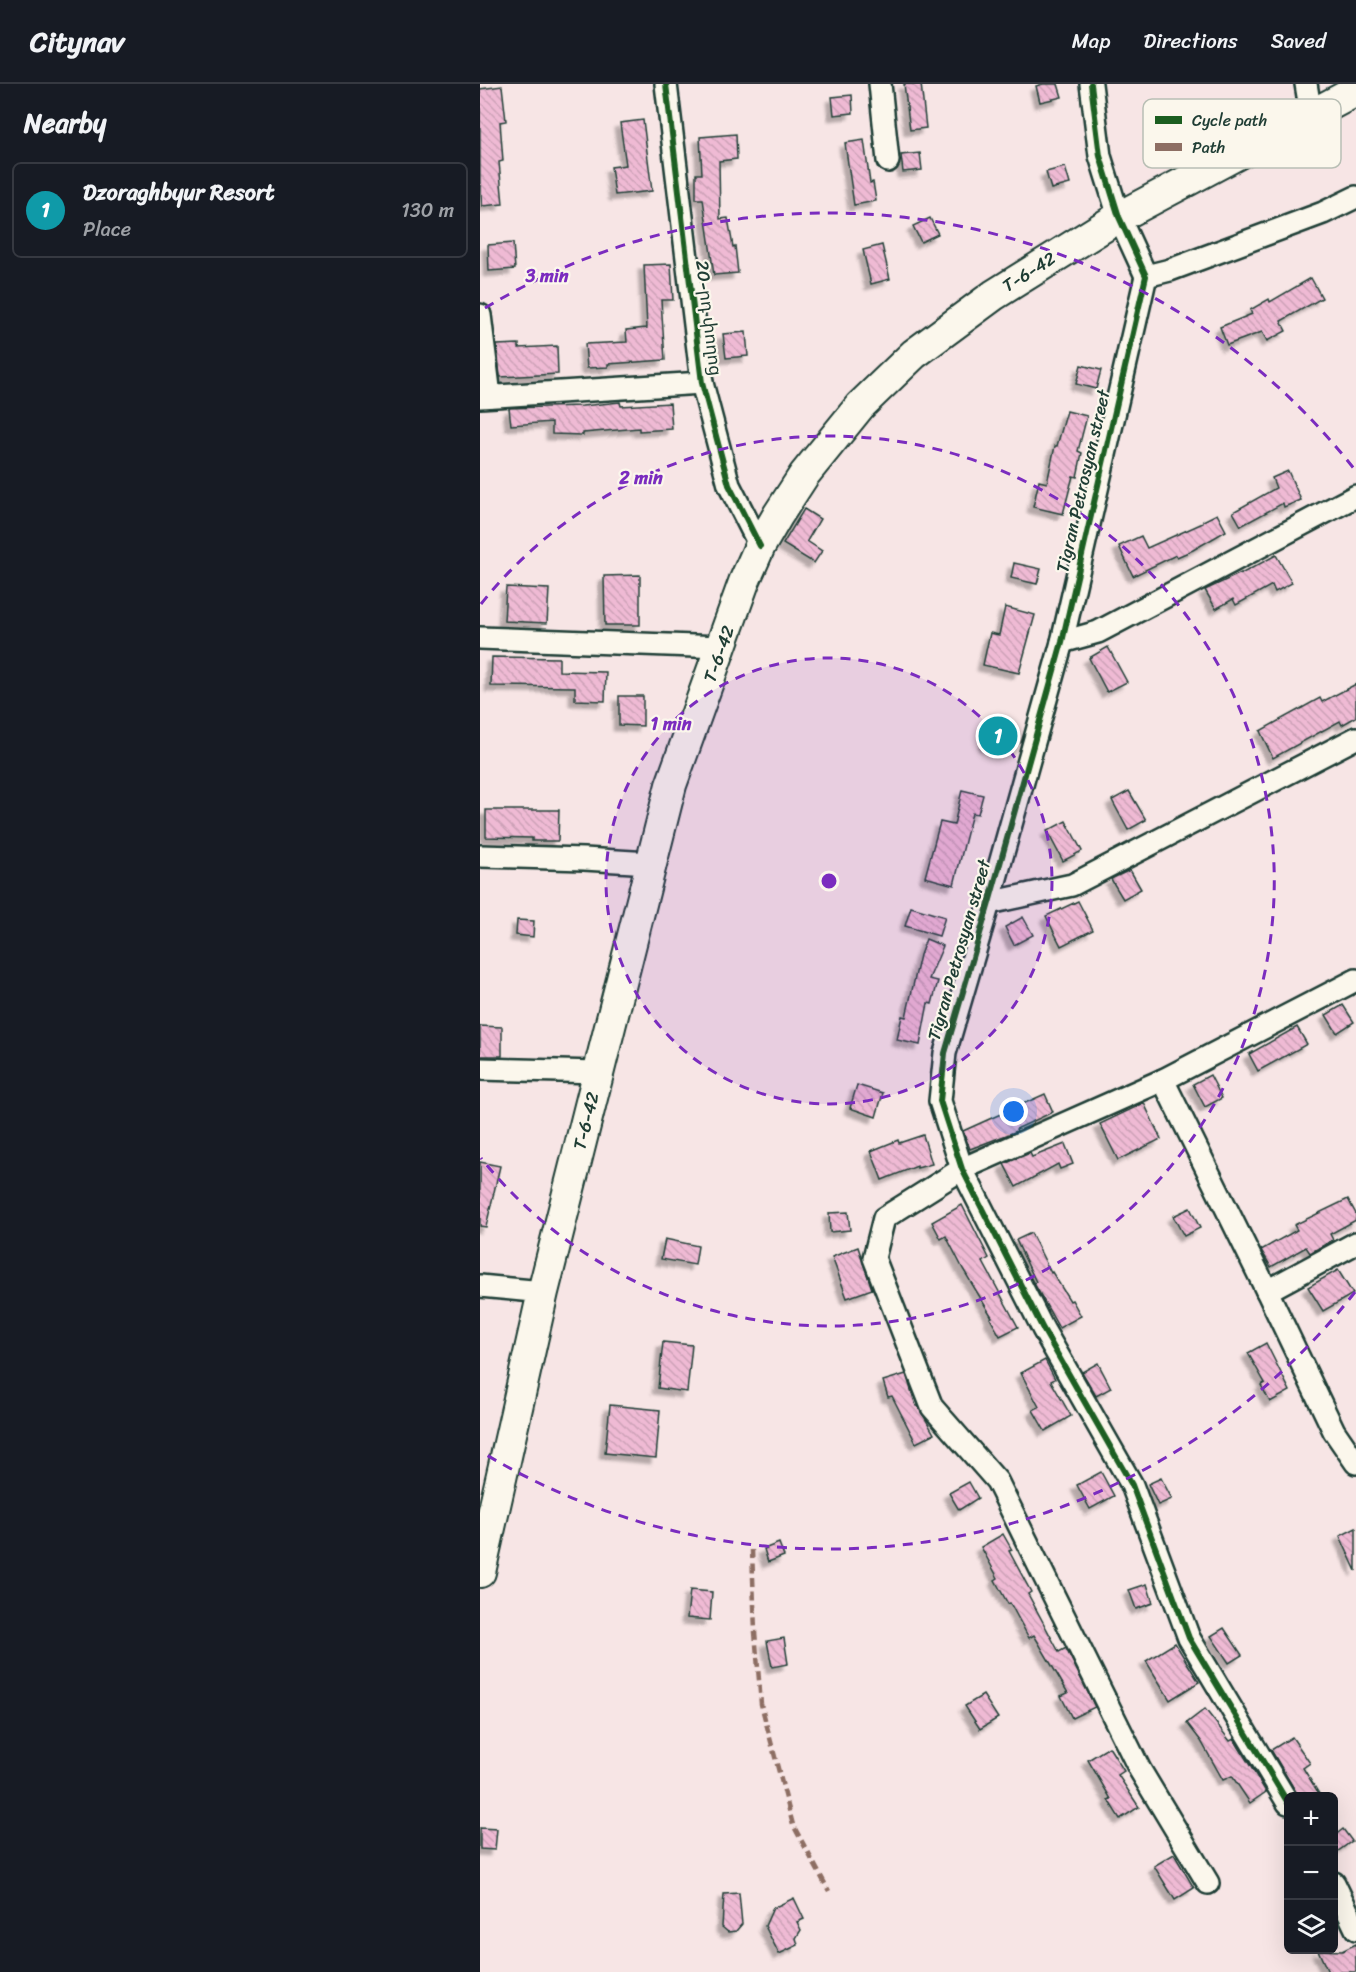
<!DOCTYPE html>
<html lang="en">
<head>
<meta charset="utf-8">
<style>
  :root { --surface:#171b24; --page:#242831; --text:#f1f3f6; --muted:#9ea1a6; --line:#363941; --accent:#1a73e8 }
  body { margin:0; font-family:Sriracha,"Noto Sans Armenian",sans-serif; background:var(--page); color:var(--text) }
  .controls { position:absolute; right:18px; bottom:18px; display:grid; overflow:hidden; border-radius:9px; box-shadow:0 6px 24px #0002 }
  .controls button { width:54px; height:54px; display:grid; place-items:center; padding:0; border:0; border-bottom:2px solid var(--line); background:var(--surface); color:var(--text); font:30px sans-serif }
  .you { position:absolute; left:534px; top:1028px; width:21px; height:21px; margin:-15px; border:4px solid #fff; border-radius:50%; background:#1a73e8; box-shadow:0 0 0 9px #1a73e833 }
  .badge { display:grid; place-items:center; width:39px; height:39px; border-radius:50%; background:var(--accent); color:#fff; font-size:20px; font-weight:700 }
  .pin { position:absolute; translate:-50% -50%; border:3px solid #fff; box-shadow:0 2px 6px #0006 }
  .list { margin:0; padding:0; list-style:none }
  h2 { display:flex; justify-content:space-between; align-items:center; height:78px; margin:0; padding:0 24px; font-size:26px }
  h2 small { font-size:20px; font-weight:400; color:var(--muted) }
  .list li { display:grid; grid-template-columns:39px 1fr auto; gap:18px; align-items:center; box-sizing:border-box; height:96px; margin:0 12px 12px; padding:0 12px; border:2px solid var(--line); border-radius:9px }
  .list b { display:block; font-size:22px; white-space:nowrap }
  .list p { margin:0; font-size:20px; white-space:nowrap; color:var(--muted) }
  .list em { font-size:20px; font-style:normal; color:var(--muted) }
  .icon { flex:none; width:33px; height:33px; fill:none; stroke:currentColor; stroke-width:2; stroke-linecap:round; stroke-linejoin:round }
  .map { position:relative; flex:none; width:876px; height:1888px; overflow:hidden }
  header { display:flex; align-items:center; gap:36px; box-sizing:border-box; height:84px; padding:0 30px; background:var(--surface); border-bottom:2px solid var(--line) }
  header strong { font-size:28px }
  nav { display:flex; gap:33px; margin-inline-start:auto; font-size:21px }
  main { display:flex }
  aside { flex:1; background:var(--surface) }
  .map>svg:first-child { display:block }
  .building { fill:url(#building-back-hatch); stroke:#1f3d34; stroke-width:1.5; filter:url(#shadow) }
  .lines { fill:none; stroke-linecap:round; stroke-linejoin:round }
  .minor-casing { stroke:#1f3d34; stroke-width:26 }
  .secondary-casing { stroke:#1f3d34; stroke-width:34 }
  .minor { stroke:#fbf7ec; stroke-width:21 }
  .secondary { stroke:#fbf7ec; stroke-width:30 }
  .quiet { stroke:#8d6e63; stroke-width:4.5; stroke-dasharray:9 4.5; stroke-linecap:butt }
  .cycleway-casing { stroke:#fbf7ec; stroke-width:10 }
  .cycleway { stroke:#1b5e20; stroke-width:6 }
  .ring { fill:none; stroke:#7b2cbf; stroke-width:3; stroke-dasharray:10 8 }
  .labels { text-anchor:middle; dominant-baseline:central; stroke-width:4.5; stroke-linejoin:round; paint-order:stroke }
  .street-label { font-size:18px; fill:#1f3d34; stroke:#fbf7ec }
  .key { fill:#fbf7ec; stroke:#b9bfb5; stroke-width:1.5 }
  .key-label { font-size:16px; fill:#1f3d34 }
  .centre { fill:#7b2cbf; stroke:#fbf7ec; stroke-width:3 }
  .ring-label { font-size:18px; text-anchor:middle; font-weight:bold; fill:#7b2cbf; stroke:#fbf7ec; stroke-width:4.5; stroke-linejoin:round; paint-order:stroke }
</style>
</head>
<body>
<header>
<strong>Citynav</strong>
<nav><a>Map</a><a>Directions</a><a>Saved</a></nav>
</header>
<main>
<aside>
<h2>Nearby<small></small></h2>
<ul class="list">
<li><span class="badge" style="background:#0f9aa8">1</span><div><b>Dzoraghbyur Resort</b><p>Place</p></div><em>130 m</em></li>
</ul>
</aside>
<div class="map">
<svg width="876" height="1888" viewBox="0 0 876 1888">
  <defs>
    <pattern id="building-back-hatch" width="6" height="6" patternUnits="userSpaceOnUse" patternTransform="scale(1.5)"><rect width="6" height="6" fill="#efbad4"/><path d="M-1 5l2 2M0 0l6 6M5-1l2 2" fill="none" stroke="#cca1b7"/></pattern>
    <filter id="shadow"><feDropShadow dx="-5.5" dy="5.5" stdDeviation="1.5" flood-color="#0004"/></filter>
  </defs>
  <rect width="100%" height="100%" fill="#f7e5e5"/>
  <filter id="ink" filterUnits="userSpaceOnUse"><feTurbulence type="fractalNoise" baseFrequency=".0167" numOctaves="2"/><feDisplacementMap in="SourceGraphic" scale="12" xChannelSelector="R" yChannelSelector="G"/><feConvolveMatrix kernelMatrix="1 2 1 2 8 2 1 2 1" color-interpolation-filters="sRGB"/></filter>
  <g filter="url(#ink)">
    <g class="building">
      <polygon points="424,0 441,0 446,44 430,46"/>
      <polygon points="563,0 578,0 582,13 560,18 556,2"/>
      <polygon points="22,2 26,37 20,38 23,77 19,78 23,120 2,122 0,99 0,5"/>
      <polygon points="372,11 373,29 354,31 352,13"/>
      <polygon points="163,36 172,107 135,111 131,83 146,81 140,39"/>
      <polygon points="256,50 257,75 239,77 240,135 248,134 253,163 255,162 258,189 234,191 223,115 216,115 216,90 222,90 220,53"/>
      <polygon points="384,56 390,99 393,98 396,117 374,121 365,59"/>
      <polygon points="440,69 442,86 423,88 421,71"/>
      <polygon points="585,83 590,100 571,105 566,88"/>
      <polygon points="450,134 458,150 441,158 433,142"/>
      <polygon points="33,159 35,185 9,187 8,161"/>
      <polygon points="402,161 410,195 391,200 383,166"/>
      <polygon points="191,180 193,216 181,216 185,276 128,280 128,283 107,284 105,260 147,258 146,246 167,244 164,181"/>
      <polygon points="831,194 842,214 801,237 806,247 787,257 782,248 747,261 740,243 772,230 770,226 789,215 790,218"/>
      <polygon points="266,248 268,272 246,274 243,250"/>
      <polygon points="39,260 39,264 77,262 78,290 20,293 17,261"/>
      <polygon points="601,281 621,286 616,305 596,300"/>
      <polygon points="140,318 141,322 190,319 192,345 159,347 159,344 103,349 103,351 72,350 72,338 31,341 29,324 102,322"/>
      <polygon points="587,327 607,332 598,367 602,369 597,393 593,392 583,430 553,423 559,397 567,399 575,362 577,362"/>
      <polygon points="808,387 821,416 804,423 803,419 761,442 753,428 796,404 792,394"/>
      <polygon points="324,425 340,435 327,457 342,467 334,479 303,460"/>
      <polygon points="737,430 746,447 713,466 697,473 696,471 653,492 639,462 661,452 667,464 723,439 723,437"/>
      <polygon points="796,471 812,499 795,508 792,501 756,521 753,515 736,525 725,506 761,489 761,490"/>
      <polygon points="534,479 561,485 557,500 531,494"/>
      <polygon points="160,491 160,541 125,541 124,492"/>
      <polygon points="26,503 69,505 67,539 24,537"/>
      <polygon points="525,523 555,531 539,589 503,581 510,549 519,551"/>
      <polygon points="628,563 647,598 627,608 609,574"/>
      <polygon points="12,573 79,574 79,587 126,588 125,617 95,616 95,603 11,602"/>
      <polygon points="876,600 876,633 862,641 860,637 793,674 780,647 840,614 842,618"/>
      <polygon points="139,612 163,612 163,642 139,641"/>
      <polygon points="511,637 532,644 524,667 504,660"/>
      <polygon points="482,706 503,711 498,730 492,729 474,801 445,793 460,738 474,741"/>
      <polygon points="649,707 666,736 648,746 632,716"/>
      <polygon points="6,726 79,726 78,757 52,757 52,754 6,753"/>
      <polygon points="586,737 602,767 583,777 567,747"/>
      <polygon points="650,786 661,805 643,815 631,795"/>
      <polygon points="598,817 613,846 581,862 566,832"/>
      <polygon points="431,823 465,833 459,852 425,842"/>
      <polygon points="543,833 553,851 534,861 525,843"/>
      <polygon points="37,836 54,837 53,853 36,851"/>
      <polygon points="446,855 463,862 449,895 458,897 452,920 448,919 440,961 417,956 422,932 426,933 440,871"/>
      <polygon points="863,921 874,938 857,949 846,931"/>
      <polygon points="0,942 22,943 22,972 0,972"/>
      <polygon points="817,943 827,960 778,987 769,970"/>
      <polygon points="730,991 742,1014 725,1023 713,1000"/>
      <polygon points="377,1001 403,1009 396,1033 370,1024"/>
      <polygon points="565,1010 573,1028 536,1045 537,1047 490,1065 483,1047"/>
      <polygon points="664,1019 681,1055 638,1076 620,1040"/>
      <polygon points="443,1051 452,1080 437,1084 437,1082 402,1096 391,1067 418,1056 419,1059"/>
      <polygon points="585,1060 593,1080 580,1085 578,1080 536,1103 524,1080 550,1069 552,1073"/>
      <polygon points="0,1078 20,1082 6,1143 0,1142"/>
      <polygon points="868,1115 876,1130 876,1136 850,1150 853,1156 830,1169 826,1163 791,1183 781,1166 817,1146 814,1141"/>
      <polygon points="482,1121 509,1174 503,1178 538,1243 520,1252 510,1234 512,1233 483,1185 466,1152 461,1155 452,1138"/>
      <polygon points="710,1124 720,1144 704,1152 693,1132"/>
      <polygon points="368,1128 370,1146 350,1148 349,1129"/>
      <polygon points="551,1149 571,1189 572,1188 590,1217 592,1216 601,1232 579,1244 554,1199 556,1198 536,1156"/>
      <polygon points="185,1155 218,1162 215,1181 181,1175"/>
      <polygon points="378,1163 392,1205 367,1214 352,1173"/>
      <polygon points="858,1186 873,1210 843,1227 828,1203"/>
      <polygon points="183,1258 212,1261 207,1308 178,1304"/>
      <polygon points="786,1259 810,1307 790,1318 781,1301 785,1299 768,1269"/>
      <polygon points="565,1276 575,1295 571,1297 591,1332 565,1347 553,1326 559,1323 541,1289"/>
      <polygon points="618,1279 631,1304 616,1312 602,1288"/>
      <polygon points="426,1290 436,1322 438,1322 454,1350 436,1359 412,1312 408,1313 403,1297"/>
      <polygon points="130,1321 180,1326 176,1374 125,1369"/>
      <polygon points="621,1388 634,1412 610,1425 597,1401"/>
      <polygon points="681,1394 692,1415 678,1421 668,1400"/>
      <polygon points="489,1398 498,1414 479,1426 469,1409"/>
      <polygon points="876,1444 876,1487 860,1452"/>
      <polygon points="523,1450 532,1466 529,1467 551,1508 548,1510 579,1568 586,1564 615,1623 592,1634 581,1612 588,1609 554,1551 549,1554 530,1519 528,1520 515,1496 518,1494 501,1463"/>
      <polygon points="299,1459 304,1472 288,1478 284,1465"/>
      <polygon points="667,1500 673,1519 656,1525 649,1506"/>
      <polygon points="210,1506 232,1508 230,1536 207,1534"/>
      <polygon points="744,1544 762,1571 749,1579 731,1552"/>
      <polygon points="304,1554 308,1580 292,1583 287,1557"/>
      <polygon points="695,1559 719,1598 690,1616 666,1577"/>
      <polygon points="503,1611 518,1634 500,1645 485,1622"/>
      <polygon points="725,1625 750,1657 754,1655 786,1708 770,1719 752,1692 743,1696 721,1657 707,1639"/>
      <polygon points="812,1653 830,1679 823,1684 841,1713 819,1713 791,1666"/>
      <polygon points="629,1663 644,1687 638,1691 659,1723 640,1735 628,1716 631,1715 608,1676"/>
      <polygon points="0,1744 17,1745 15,1766 0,1765"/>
      <polygon points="863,1745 872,1757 854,1770 854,1752"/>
      <polygon points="694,1770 714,1804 695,1816 674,1782"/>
      <polygon points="259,1809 262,1840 256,1847 248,1848 242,1843 244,1810"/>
      <polygon points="314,1814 324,1835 317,1838 321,1846 316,1854 318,1861 299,1870 285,1842 293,1824"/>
      <polygon points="876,1860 876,1888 848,1888 838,1866 862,1867"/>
    </g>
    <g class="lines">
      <defs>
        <g id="minor">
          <polyline points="186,0 222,299 249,401 280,462"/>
          <polyline points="400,0 408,77"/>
          <polyline points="611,0 620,72 639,133 666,192 582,558 509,819 465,969 460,1017 482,1085 563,1245 652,1401 709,1554 808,1719"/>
          <polyline points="826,0 831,30"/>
          <polyline points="666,192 690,186 843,129 876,113"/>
          <polyline points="0,231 10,312"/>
          <polyline points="0,313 222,299"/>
          <polyline points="0,554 241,563"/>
          <polyline points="582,558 618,548 876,412"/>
          <polyline points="0,772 104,775 170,779"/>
          <polyline points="509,819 592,801 876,654"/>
          <polyline points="0,985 118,988"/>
          <polyline points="683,996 787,1207 876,1159"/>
          <polyline points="0,1202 63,1208"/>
          <polyline points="787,1207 854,1347 876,1379"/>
          <polyline points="728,1799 660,1686 517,1397 452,1323 394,1174 404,1134 482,1085 683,996 876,896"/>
          <polyline points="854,1799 876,1845"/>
        </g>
        <polyline id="secondary" points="0,1488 63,1208 191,701 264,498 280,462 298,431 324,391 380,322 434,270 514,211 639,133 876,7"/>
      </defs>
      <use href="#minor" class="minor-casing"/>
      <use href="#secondary" class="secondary-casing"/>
      <use href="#minor" class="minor"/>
      <use href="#secondary" class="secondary"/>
      <polyline class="quiet" points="272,1466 275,1548 281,1620 313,1741 349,1807"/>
      <defs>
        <g id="cycleway">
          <polyline points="186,0 222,299 249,401 280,462"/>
          <polyline points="611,0 620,72 639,133 666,192 582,558 509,819 465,969 460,1017 482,1085 563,1245 652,1401 709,1554 808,1719"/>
        </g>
      </defs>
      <use href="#cycleway" class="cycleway-casing"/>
      <use href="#cycleway" class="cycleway"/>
    </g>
  </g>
  <circle cx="349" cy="797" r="223" fill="#7b2cbf" fill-opacity=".12"/>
  <g class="ring">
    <circle cx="349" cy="797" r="223"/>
    <path d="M1 520A445 445 0 1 1 1 1074"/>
    <path d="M875 1208A668 668 0 0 1 5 1370M5 224A668 668 0 0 1 875 386"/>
  </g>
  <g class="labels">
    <g class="street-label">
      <text transform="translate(549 188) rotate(-32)">T-6-42</text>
      <text transform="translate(229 234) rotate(83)">20-րդ փողոց</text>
      <text transform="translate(603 397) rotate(-77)">Tigran Petrosyan street</text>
      <text transform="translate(239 570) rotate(-70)">T-6-42</text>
      <text transform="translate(479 866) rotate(-74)">Tigran Petrosyan street</text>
      <text transform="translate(106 1037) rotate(-76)">T-6-42</text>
    </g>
  </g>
  <rect x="663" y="15" width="198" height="69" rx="9" class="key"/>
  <rect x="675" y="32" width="27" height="8" fill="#1b5e20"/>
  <rect x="675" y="59" width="27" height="8" fill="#8d6e63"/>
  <g class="key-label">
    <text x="712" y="42">Cycle path</text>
    <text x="712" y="69">Path</text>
  </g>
  <circle cx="349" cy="797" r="9" class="centre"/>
  <g class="ring-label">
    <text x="67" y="198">3 min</text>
    <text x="161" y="400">2 min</text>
    <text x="191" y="646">1 min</text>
  </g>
</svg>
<div class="controls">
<button>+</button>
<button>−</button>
<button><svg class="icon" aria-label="layers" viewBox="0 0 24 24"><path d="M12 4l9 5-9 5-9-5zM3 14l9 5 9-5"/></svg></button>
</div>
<div class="you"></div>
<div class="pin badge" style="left:518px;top:652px;background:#0f9aa8">1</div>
</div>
</main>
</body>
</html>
